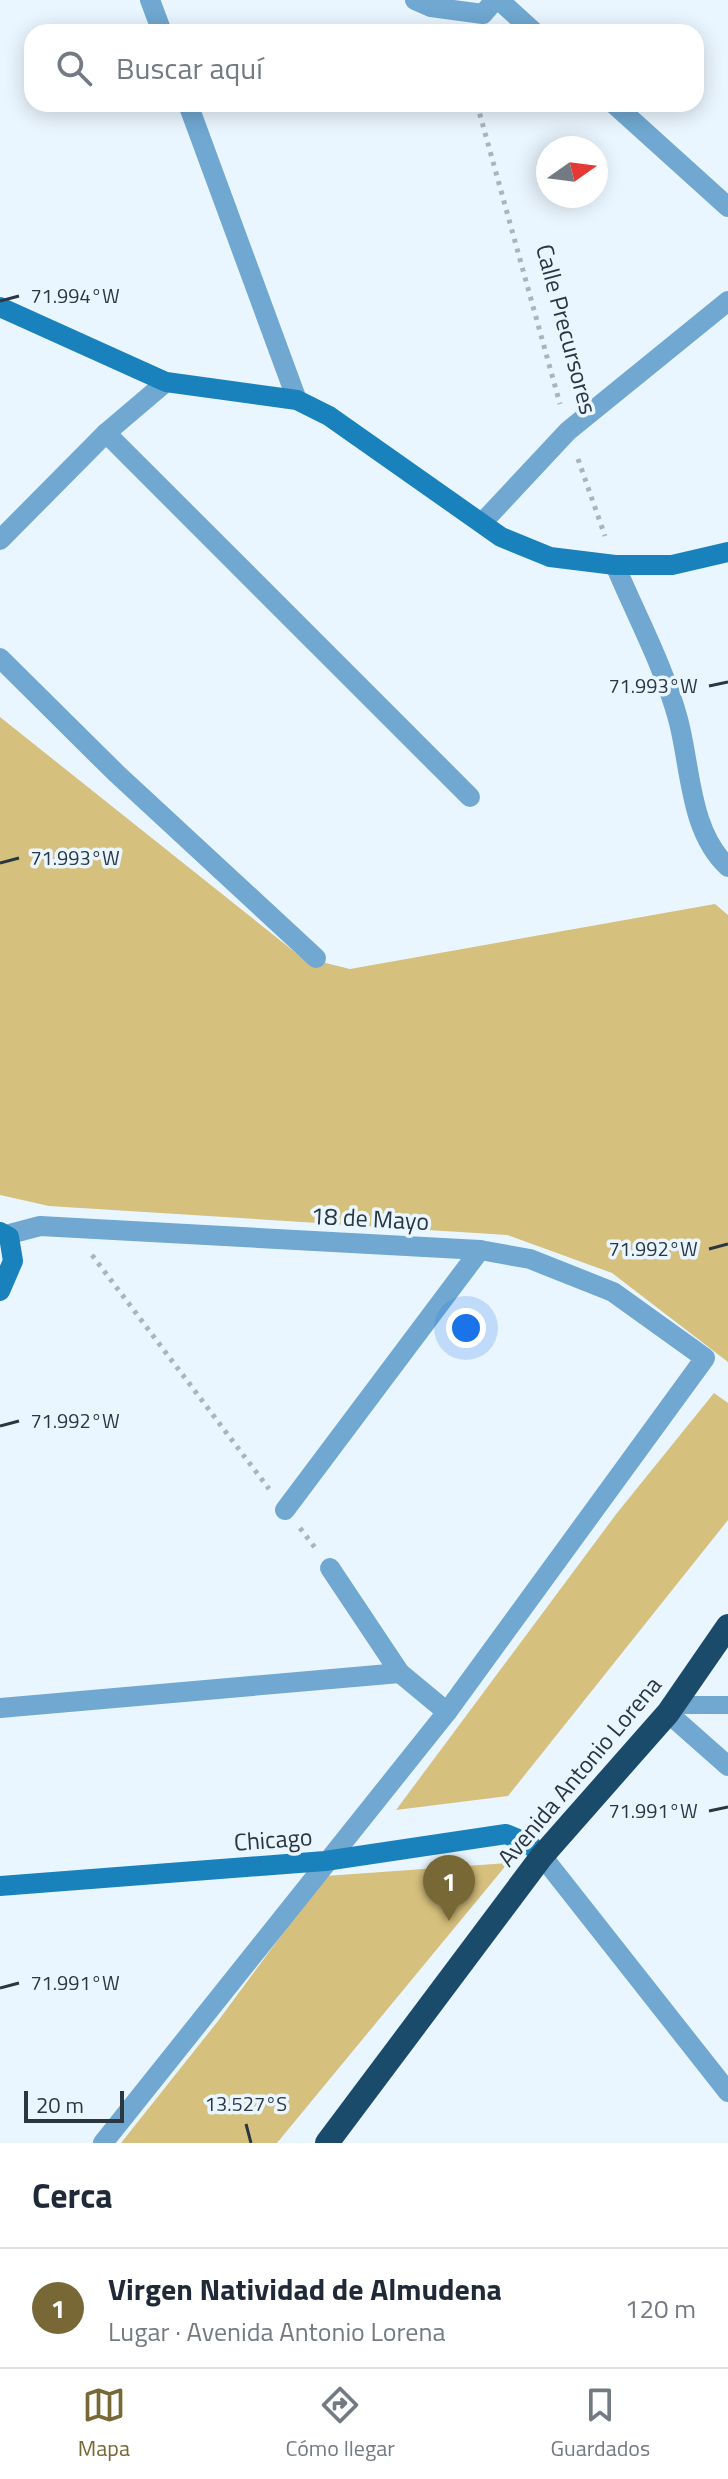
<!DOCTYPE html>
<html lang="es">
<head>
<meta charset="utf-8">
<style>
  :root { --surface:#fff; --page:#f6f6f7; --text:#1f2937; --muted:#747a83; --line:#e0e1e3; --accent:#786836 }
  body { margin:0; font-family:"Titillium Web",sans-serif; background:var(--page); color:var(--text) }
  .compass { position:absolute; left:536px; top:136px; width:72px; height:72px; border-radius:50%; background:var(--surface); box-shadow:0 4px 20px #0003; rotate:76deg }
  .scale { position:absolute; left:24px; bottom:20px; width:100px; box-sizing:border-box; padding-left:8px; border:4px solid #2b3740; border-top:0; font-size:22px; line-height:28px; white-space:nowrap; color:#2b3740; -webkit-text-stroke:6px #eaf6ff; paint-order:stroke }
  .you { position:absolute; left:466px; top:1328px; width:28px; height:28px; margin:-20px; border:6px solid #fff; border-radius:50%; background:#1a73e8; box-shadow:0 0 0 12px #1a73e833 }
  .badge { display:grid; place-items:center; width:52px; height:52px; border-radius:50%; background:var(--accent); color:#fff; font-size:26px; font-weight:700 }
  .pin { position:absolute; translate:-50% -66px; filter:drop-shadow(0 2px 4px #0008) }
  .pin::after { content:''; position:absolute; top:42px; width:28px; height:24px; background:inherit; clip-path:polygon(0 0,100% 0,50% 100%) }
  .list { margin:0; padding:0; list-style:none }
  h2 { display:flex; justify-content:space-between; align-items:center; height:104px; margin:0; padding:0 32px; font-size:34px }
  h2 small { font-size:26px; font-weight:400; color:var(--muted) }
  .list li { display:grid; grid-template-columns:52px 1fr auto; gap:24px; align-items:center; box-sizing:border-box; height:120px; padding:0 32px; border-top:2px solid var(--line) }
  .list b { display:block; font-size:30px; white-space:nowrap }
  .list p { margin:0; font-size:26px; white-space:nowrap; color:var(--muted) }
  .list em { font-size:26px; font-style:normal; color:var(--muted) }
  .icon { flex:none; width:44px; height:44px; fill:none; stroke:currentColor; stroke-width:2; stroke-linecap:round; stroke-linejoin:round }
  .map { position:relative; flex:none; width:728px; height:2143px; overflow:hidden }
  .search { position:absolute; background:var(--surface); box-shadow:0 4px 20px #0003; left:24px; right:24px; top:24px; height:88px; display:flex; align-items:center; gap:20px; box-sizing:border-box; padding:0 28px; border-radius:24px; color:var(--muted); font-size:30px }
  .sheet { height:224px; background:var(--surface) }
  nav { display:flex; justify-content:space-around; align-items:center; box-sizing:border-box; height:112px; border-top:2px solid var(--line); background:var(--surface); font-size:22px; color:var(--muted) }
  nav a { display:grid; justify-items:center; gap:4px }
  nav .on { color:var(--accent) }
  .map>svg:first-child { display:block }
  .green { fill:#d6c07d }
  .lines { fill:none; stroke-linecap:round; stroke-linejoin:round }
  .path { stroke:#a9b5be; stroke-width:5; stroke-dasharray:4 6; stroke-linecap:butt }
  .lane { stroke:#70a8d1; stroke-width:18 }
  .street { stroke:#70a8d1; stroke-width:20 }
  .secondary { stroke:#1982bd; stroke-width:20 }
  .highway { stroke:#1a4b6b; stroke-width:24 }
  .ticks { fill:none; stroke:#2b3740; stroke-width:3 }
  .labels { text-anchor:middle; dominant-baseline:central; stroke-width:7; stroke-linejoin:round; paint-order:stroke }
  .street-label { font-size:24px; fill:#2b3740; stroke:#eaf6ff }
  .ticks-label { font-size:20px; text-anchor:middle; fill:#2b3740; stroke:#eaf6ff; stroke-width:7; stroke-linejoin:round; paint-order:stroke }
</style>
</head>
<body>
<div class="map">
<svg width="728" height="2143" viewBox="0 0 728 2143">
  <rect width="100%" height="100%" fill="#eaf6ff"/>
  <g class="green">
    <polygon points="0,717 301,957 350,969 715,904 728,915 728,1362 612,1273 507,1235 49,1206 0,1195"/>
    <polygon points="714,1393 728,1403 728,1520 508,1796 396,1810 617,1513"/>
    <polygon points="508,1863 277,2143 121,2143 218,2021 325,1876"/>
  </g>
  <g class="lines">
    <g class="path">
      <polyline points="477,104 560,404"/>
      <polyline points="578,459 605,536"/>
      <polyline points="92,1255 269,1489"/>
      <polyline points="300,1528 316,1549"/>
    </g>
    <polyline class="lane" points="673,1705 728,1705"/>
    <g class="street">
      <polyline points="150,0 162,32"/>
      <polyline points="415,0 431,7 483,14 495,0"/>
      <polyline points="499,0 534,32"/>
      <polyline points="188,104 297,400"/>
      <polyline points="614,104 728,207"/>
      <polyline points="106,433 470,797"/>
      <polyline points="482,523 568,431 728,301"/>
      <polyline points="0,540 106,433 166,382"/>
      <path d="M615,565C636,615 664,667 678,719C691,767 689,831 728,867"/>
      <polyline points="0,658 116,773 316,958"/>
      <polyline points="6,1235 40,1226 480,1250 530,1259 613,1292 705,1358 447,1712 103,2143"/>
      <polyline points="285,1510 480,1250"/>
      <polyline points="330,1568 400,1673 447,1712"/>
      <polyline points="0,1708 400,1673"/>
      <polyline points="668,1713 728,1766"/>
      <polyline points="542,1856 728,2092"/>
    </g>
    <g class="secondary">
      <polyline points="0,307 166,382 297,400 329,416 501,537 550,557 615,565 672,565 728,552"/>
      <polyline points="0,1232 9,1237 13,1261 0,1291"/>
      <polyline points="0,1886 325,1861 506,1834 528,1843 542,1856"/>
    </g>
    <polyline class="highway" points="327,2143 542,1856 668,1713 728,1626"/>
  </g>
  <path class="ticks" d="M0,301L19,296M709,686L728,682M0,863L19,858M709,1249L728,1244M0,1426L19,1421M709,1811L728,1807M0,1988L19,1983M246,2124L251,2143"/>
  <g class="labels">
    <g class="street-label">
      <text transform="translate(567 329) rotate(75)">Calle Precursores</text>
      <text transform="translate(370 1218) rotate(3)">18 de Mayo</text>
      <text transform="translate(579 1771) rotate(-50)">Avenida Antonio Lorena</text>
      <text transform="translate(273 1839) rotate(-4)">Chicago</text>
    </g>
  </g>
  <g class="ticks-label">
    <text x="75" y="303">71.994°W</text>
    <text x="653" y="693">71.993°W</text>
    <text x="75" y="865">71.993°W</text>
    <text x="653" y="1256">71.992°W</text>
    <text x="75" y="1428">71.992°W</text>
    <text x="653" y="1818">71.991°W</text>
    <text x="75" y="1990">71.991°W</text>
    <text x="246" y="2111">13.527°S</text>
  </g>
</svg>
<svg class="compass" viewBox="-18 -18 36 36"><path d="M0-13l5 13h-10z" fill="#e53935"/><path d="M0 13l5-13h-10z" fill="#747a83"/></svg>
<div class="scale">20 m</div>
<div class="you"></div>
<div class="pin badge" style="left:449px;top:1921px">1</div>
<div class="search"><svg class="icon" aria-label="search" viewBox="0 0 24 24"><circle cx="10" cy="10" r="6"/><path d="M15 15l6 6"/></svg>Buscar aquí</div>
</div>
<section class="sheet">
<h2>Cerca<small></small></h2>
<ul class="list">
<li><span class="badge">1</span><div><b>Virgen Natividad de Almudena</b><p>Lugar · Avenida Antonio Lorena</p></div><em>120 m</em></li>
</ul>
</section>
<nav>
<a class="on"><svg class="icon" aria-label="map" viewBox="0 0 24 24"><path d="M3 6l6-2 6 2 6-2v14l-6 2-6-2-6 2zM9 4v14M15 6v14"/></svg>Mapa</a>
<a><svg class="icon" aria-label="directions" viewBox="0 0 24 24"><path d="M12 3l9 9-9 9-9-9zM9 14v-3h6M13 9l2 2-2 2"/></svg>Cómo llegar</a>
<a><svg class="icon" aria-label="saved" viewBox="0 0 24 24"><path d="M7 4h10v16l-5-4-5 4z"/></svg>Guardados</a>
</nav>
</body>
</html>
